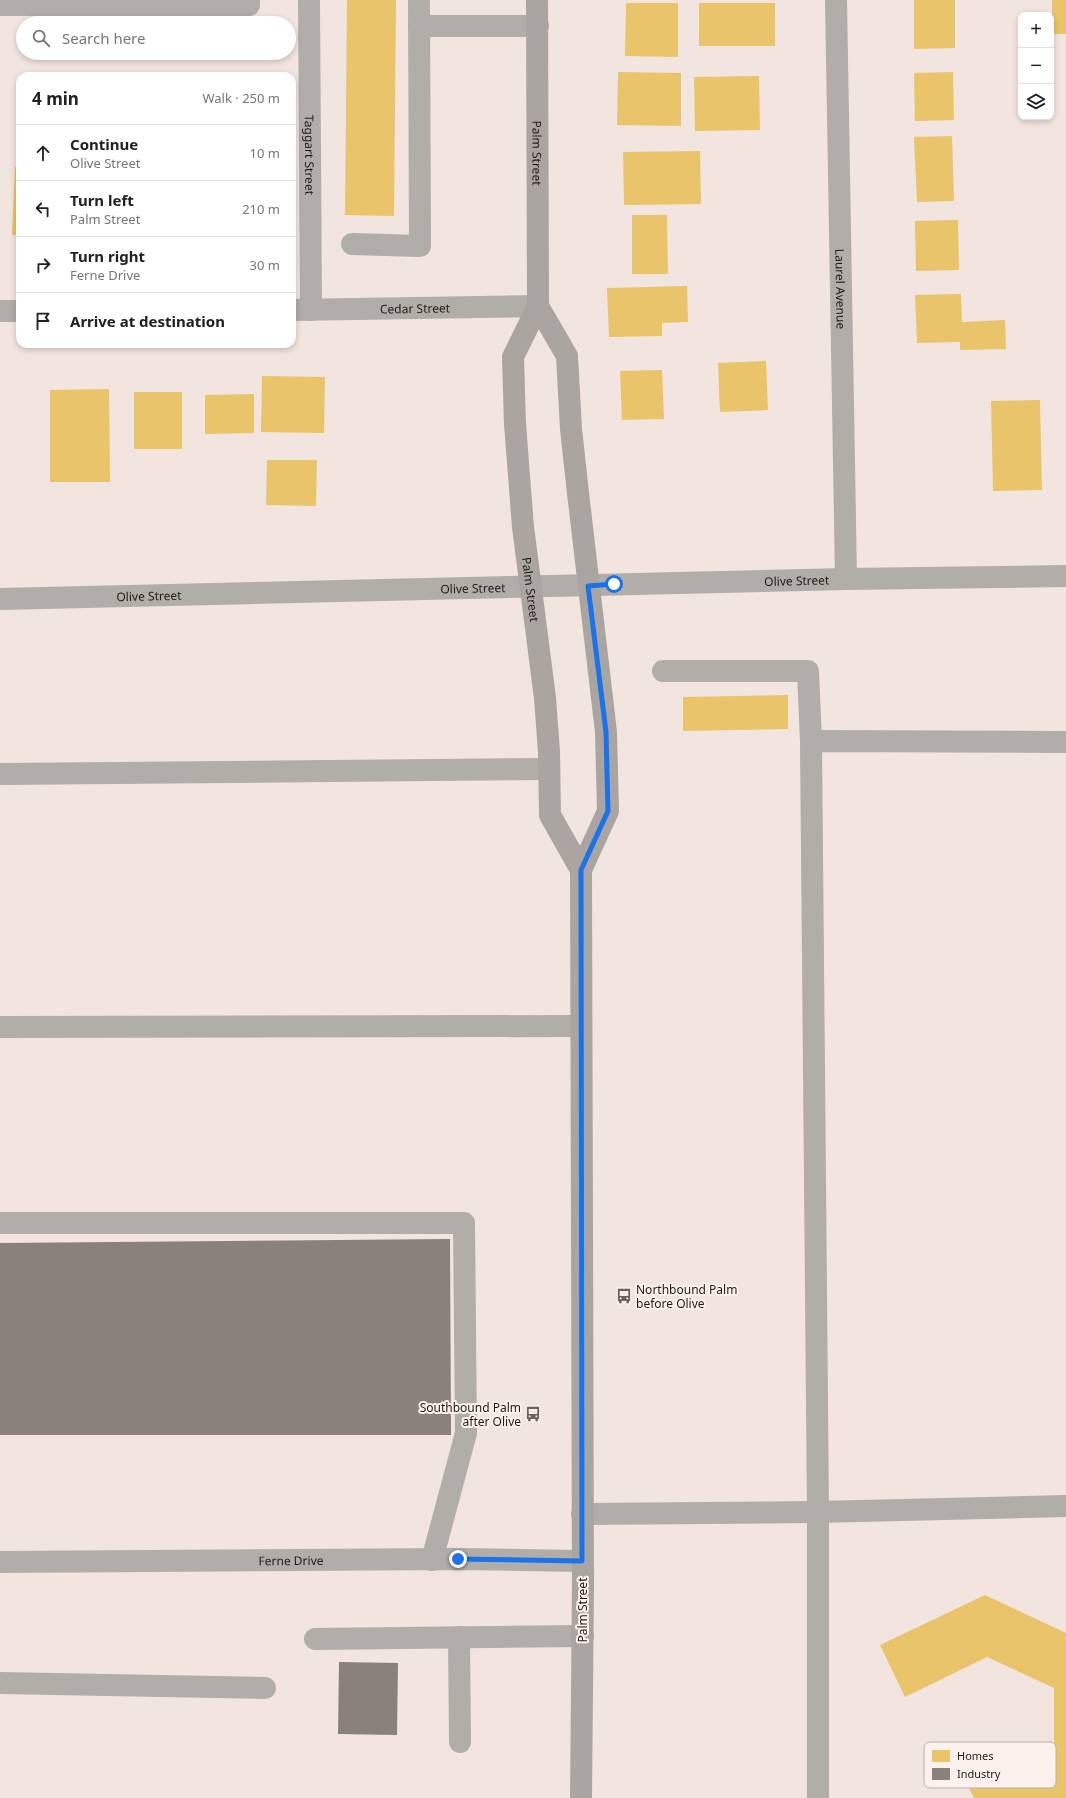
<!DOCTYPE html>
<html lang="en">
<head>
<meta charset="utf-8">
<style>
  :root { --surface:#fff; --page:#f2f2f2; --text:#202124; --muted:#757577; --line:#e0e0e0 }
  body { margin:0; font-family:"Noto Sans",sans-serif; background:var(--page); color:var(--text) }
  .controls { position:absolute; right:12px; top:12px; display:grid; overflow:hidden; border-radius:8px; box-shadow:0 2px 6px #0003 }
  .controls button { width:36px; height:36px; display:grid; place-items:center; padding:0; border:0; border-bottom:1px solid var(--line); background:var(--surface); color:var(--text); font:20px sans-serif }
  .stop { position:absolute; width:12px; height:12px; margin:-9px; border:3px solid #1a73e8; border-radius:50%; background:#fff }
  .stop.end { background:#1a73e8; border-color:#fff; box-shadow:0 1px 4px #0008 }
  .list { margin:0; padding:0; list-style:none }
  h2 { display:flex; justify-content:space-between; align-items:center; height:52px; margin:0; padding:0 16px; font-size:17px }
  h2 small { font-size:13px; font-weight:400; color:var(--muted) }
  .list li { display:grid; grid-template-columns:26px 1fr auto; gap:12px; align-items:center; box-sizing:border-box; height:56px; padding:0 16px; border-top:1px solid var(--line) }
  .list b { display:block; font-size:15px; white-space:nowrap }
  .list p { margin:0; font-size:13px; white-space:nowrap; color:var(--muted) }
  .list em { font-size:13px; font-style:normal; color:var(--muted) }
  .icon { flex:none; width:22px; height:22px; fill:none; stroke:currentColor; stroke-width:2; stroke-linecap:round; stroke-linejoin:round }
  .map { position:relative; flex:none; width:1066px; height:1798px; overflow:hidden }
  .search { position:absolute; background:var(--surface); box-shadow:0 2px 6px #0003; left:16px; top:16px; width:280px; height:44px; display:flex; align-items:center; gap:10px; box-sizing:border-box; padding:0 14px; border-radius:22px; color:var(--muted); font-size:15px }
  .panel { position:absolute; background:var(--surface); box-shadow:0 2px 6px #0003; left:16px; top:72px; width:280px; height:276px; border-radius:12px }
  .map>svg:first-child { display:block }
  .homes { fill:#e9c46a }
  .industry { fill:#8a817c }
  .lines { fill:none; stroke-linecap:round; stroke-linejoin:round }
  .minor { stroke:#b1ada9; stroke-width:22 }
  .major { stroke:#aba5a2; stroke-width:22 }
  .route { stroke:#1a73e8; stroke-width:5 }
  .labels { text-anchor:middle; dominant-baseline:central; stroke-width:4; stroke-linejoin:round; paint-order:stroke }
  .street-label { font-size:12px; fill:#221916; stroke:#fcf1ed }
  .poi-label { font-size:12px; fill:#221916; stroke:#fcf1ed; text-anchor:start }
  .key { fill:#fcf1ed; stroke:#bbb0ac; stroke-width:1 }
  .key-label { font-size:11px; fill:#221916 }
</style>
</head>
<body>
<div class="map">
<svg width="1066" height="1798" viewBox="0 0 1066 1798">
  <rect width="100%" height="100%" fill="#f2e4de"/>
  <g class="homes">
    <polygon points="347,0 396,0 394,216 345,215"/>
    <polygon points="914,0 955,0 955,48 914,49"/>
    <rect x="1052" y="0" width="14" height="34"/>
    <polygon points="626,3 678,3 678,57 625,56"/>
    <rect x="699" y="3" width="76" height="43"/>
    <polygon points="618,72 681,73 681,126 617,125"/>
    <polygon points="953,72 954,120 915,121 914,73"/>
    <polygon points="759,76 760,130 695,131 694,77"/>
    <polygon points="952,136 954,201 917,202 914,137"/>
    <polygon points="700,151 701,204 624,205 623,152"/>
    <polygon points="15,167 20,167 20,235 12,235"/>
    <polygon points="632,215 667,215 668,274 632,274"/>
    <polygon points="958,220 959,270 916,271 915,221"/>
    <polygon points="687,286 688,322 662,323 662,336 609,337 607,288"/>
    <polygon points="961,294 962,322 1005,320 1006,349 960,350 960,342 917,343 915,295"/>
    <polygon points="766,361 768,410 720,412 718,363"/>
    <polygon points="662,370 664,419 622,420 620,371"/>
    <polygon points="262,376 325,377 324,433 261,432"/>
    <polygon points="109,389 110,482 50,482 50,390"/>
    <rect x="134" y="392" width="48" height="57"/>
    <polygon points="254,394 254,433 205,434 205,395"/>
    <polygon points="1040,400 1042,490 993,491 991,401"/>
    <polygon points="267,460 317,460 316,506 266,505"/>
    <polygon points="788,695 788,729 683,731 683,697"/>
    <polygon points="985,1595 1066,1633 1066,1798 974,1798 969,1788 1054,1747 1054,1688 987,1657 905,1697 880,1645"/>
  </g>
  <g class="industry">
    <polygon points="450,1239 451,1435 0,1435 0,1243"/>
    <polygon points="339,1662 398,1663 397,1735 338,1734"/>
  </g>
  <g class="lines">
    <g class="minor">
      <path id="s1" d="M309,0L311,310"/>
      <path id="s2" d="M836,0L846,579"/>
      <polyline points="0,5 249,5 249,0"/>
      <polyline points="419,26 538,26"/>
      <polyline points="352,244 420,246 419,0"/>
      <path id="s3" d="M292,310L538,306"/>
      <polyline points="0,311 20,311"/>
      <path id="s4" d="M0,599L846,579L1066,576"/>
      <polyline points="663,671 808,671 811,741"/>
      <polyline points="0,774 549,769"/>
      <polyline points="0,1027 581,1026"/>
      <polyline points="0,1223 464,1223 466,1433 432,1560"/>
      <polyline points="582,1514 818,1512 1066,1506"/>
      <path id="s5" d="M0,1562L458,1559L582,1561"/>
      <polyline points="459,1637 460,1742"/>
      <polyline points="315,1639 583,1636"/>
      <polyline points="0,1683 265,1688"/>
      <polyline points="818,1798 818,1512 811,741 1066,742"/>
    </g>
    <g class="major">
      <path id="s6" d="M537,0L538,306L513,357L515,424L523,527L545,698L549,752L550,815L581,870"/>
      <polyline points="538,306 567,356 571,429 578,493 606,732 608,811 581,870 583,1585 581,1798"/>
    </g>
  </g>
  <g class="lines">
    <polyline class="route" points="458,1559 582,1561 581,870 608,811 606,732 588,586 614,584"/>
  </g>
  <defs>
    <symbol id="bus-bare" viewBox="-9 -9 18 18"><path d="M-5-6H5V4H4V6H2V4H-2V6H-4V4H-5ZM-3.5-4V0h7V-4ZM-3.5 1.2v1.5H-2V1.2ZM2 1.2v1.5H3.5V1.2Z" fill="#6b605c" stroke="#fcf1ed" stroke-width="2.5" paint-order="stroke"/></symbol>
  </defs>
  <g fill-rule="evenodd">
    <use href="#bus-bare" x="613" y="1285" width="22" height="22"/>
    <use href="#bus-bare" x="522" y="1403" width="22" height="22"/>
  </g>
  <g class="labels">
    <g class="street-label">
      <text stroke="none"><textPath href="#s6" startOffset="153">Palm Street</textPath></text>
      <text stroke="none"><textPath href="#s1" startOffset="155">Taggart Street</textPath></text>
      <text stroke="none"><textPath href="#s2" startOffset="289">Laurel Avenue</textPath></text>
      <text stroke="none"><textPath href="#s3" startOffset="123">Cedar Street</textPath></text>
      <text stroke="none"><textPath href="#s4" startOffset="797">Olive Street</textPath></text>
      <text stroke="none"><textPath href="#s4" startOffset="473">Olive Street</textPath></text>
      <text stroke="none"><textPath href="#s6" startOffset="596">Palm Street</textPath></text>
      <text stroke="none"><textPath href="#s4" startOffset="149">Olive Street</textPath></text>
      <text stroke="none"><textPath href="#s5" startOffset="291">Ferne Drive</textPath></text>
      <text transform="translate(582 1610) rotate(-90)">Palm Street</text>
    </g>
    <g class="poi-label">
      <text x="636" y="1289">Northbound Palm<tspan x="636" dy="14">before Olive</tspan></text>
      <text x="521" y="1407" text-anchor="end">Southbound Palm<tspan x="521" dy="14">after Olive</tspan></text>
    </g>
  </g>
  <rect x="924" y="1742" width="132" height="46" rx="6" class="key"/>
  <rect x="932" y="1750" width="18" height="12" fill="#e9c46a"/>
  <rect x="932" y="1768" width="18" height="12" fill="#8a817c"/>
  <g class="key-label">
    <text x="957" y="1760">Homes</text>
    <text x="957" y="1778">Industry</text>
  </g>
</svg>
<div class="controls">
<button>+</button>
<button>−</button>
<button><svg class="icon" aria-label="layers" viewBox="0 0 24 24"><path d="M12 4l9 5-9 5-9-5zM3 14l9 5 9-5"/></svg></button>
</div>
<div class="stop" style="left:614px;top:584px"></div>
<div class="stop end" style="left:458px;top:1559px"></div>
<div class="search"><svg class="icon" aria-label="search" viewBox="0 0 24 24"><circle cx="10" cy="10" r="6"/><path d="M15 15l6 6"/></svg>Search here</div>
<section class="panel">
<h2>4 min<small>Walk · 250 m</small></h2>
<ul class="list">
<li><svg class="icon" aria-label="ahead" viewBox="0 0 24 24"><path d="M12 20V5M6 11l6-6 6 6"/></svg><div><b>Continue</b><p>Olive Street</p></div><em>10 m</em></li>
<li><svg class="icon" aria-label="left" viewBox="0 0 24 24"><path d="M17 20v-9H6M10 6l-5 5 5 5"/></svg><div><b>Turn left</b><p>Palm Street</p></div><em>210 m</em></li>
<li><svg class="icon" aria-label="right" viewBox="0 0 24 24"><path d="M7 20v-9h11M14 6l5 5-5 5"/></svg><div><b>Turn right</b><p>Ferne Drive</p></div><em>30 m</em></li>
<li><svg class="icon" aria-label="arrive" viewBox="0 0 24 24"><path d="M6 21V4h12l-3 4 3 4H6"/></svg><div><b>Arrive at destination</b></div></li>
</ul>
</section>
</div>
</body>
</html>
